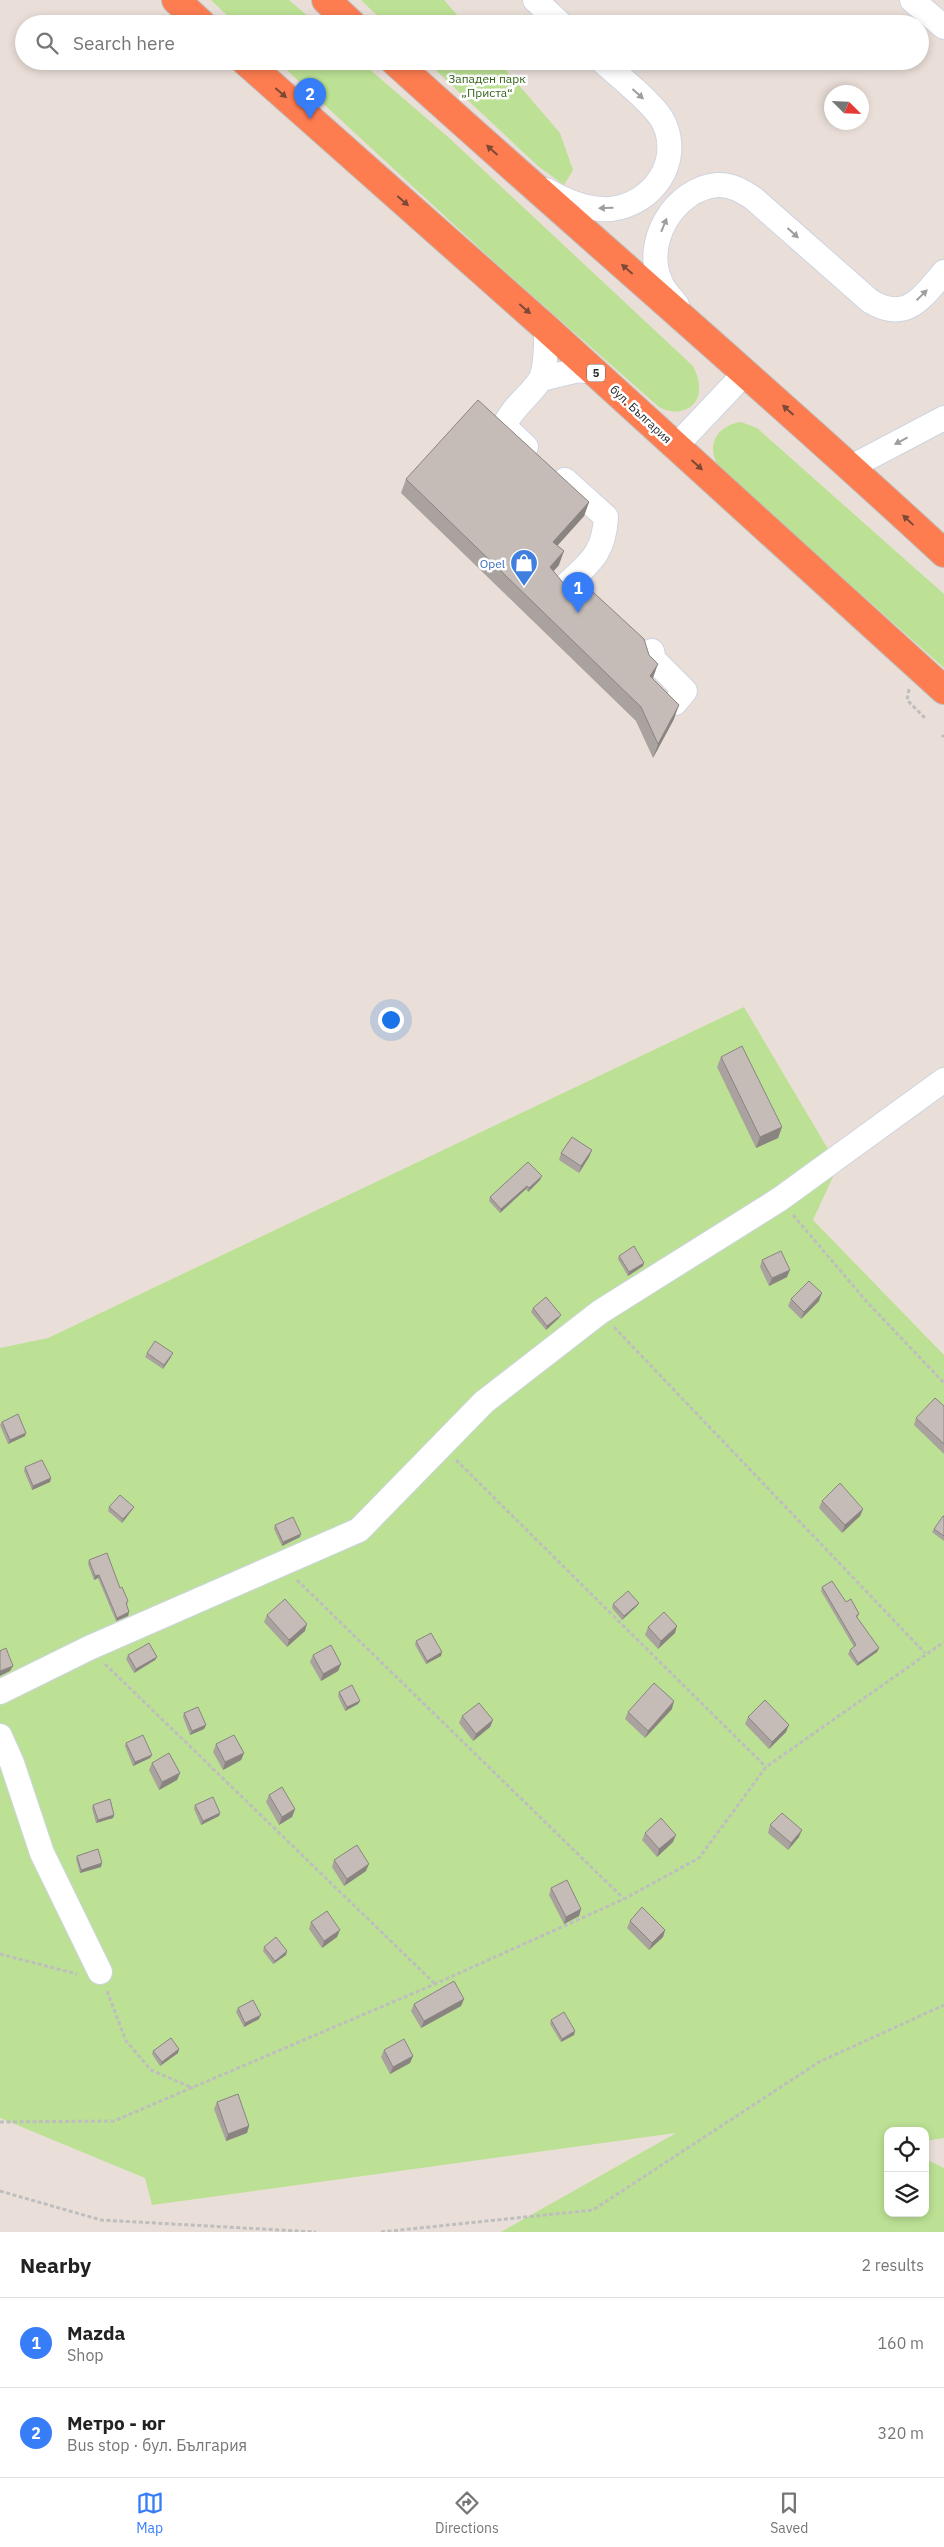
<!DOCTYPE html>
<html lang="en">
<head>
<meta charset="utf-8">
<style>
  :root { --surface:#fff; --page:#f2f2f2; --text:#222; --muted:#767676; --line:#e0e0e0; --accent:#377df8 }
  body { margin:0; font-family:"IBM Plex Sans",sans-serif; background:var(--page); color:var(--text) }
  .controls { position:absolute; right:15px; bottom:15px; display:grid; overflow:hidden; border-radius:10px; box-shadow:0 2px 8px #0003 }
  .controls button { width:45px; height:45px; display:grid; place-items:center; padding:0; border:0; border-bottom:1px solid var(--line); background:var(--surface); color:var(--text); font:25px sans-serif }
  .compass { position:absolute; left:824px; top:85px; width:45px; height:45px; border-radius:50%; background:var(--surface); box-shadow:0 2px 8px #0003; rotate:114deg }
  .you { position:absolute; left:390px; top:1019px; width:18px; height:18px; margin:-12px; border:4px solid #fff; border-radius:50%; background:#1a73e8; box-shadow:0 0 0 8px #1a73e833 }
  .badge { display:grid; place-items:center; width:32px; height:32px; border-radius:50%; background:var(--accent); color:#fff; font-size:16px; font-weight:700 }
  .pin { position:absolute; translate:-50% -41px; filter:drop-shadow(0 1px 2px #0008) }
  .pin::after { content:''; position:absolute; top:26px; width:18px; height:15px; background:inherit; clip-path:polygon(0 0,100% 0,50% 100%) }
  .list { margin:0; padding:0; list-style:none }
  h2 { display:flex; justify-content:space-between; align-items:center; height:65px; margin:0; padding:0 20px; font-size:21px }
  h2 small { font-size:16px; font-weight:400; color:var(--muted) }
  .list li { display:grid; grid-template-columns:32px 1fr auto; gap:15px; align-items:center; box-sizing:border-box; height:90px; padding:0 20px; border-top:1px solid var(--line) }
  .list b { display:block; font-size:19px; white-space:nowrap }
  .list p { margin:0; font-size:16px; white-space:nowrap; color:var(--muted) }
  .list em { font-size:16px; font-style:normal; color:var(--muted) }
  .icon { flex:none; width:28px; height:28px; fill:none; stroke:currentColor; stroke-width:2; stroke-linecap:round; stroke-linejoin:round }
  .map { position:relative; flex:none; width:944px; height:2232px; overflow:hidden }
  .search { position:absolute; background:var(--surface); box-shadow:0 2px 8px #0003; left:15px; right:15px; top:15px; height:55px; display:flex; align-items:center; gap:12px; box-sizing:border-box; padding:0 18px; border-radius:28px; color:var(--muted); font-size:19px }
  .sheet { height:245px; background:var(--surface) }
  nav { display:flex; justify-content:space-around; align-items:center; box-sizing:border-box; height:70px; border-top:1px solid var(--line); background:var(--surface); font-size:14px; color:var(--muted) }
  nav a { display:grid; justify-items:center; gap:2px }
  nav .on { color:var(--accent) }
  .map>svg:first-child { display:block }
  .green { fill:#bce194 }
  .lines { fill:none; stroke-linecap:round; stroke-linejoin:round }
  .minor-casing { stroke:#cdd4e0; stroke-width:26 }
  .highway-casing { stroke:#bebebe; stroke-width:30 }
  .path { stroke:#bebebe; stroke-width:3; stroke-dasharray:4 2.5; stroke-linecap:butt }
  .minor { stroke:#fff; stroke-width:24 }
  .highway { stroke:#fd7c50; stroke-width:28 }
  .wall { fill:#a9a29e }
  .shaded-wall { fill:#8a8481 }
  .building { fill:#c5bcb8; stroke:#8a8481 }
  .oneway { fill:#7d4937 }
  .oneway2 { fill:#9e9e9e }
  .labels { text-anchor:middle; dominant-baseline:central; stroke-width:5; stroke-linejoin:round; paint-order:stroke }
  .shield { fill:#fff; stroke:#686868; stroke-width:1 }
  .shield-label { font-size:11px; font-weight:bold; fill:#272727 }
  .park-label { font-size:12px; fill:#356219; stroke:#fff }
  .street-label { font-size:12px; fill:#272727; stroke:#fff }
  .shop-label { font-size:12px; fill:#366cbe; stroke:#fff; text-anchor:end }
</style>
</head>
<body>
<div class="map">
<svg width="944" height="2232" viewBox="0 0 944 2232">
  <rect width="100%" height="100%" fill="#eadfd8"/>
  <g class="green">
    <polygon points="211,0 289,0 317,24 236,24"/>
    <polygon points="361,0 444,0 465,24 386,24"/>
    <path d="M277,61H360L447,136L693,366C696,372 699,379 699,386C701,410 676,417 659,407L501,268Z"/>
    <polygon points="426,61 498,61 560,133 573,170 564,185 538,166"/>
    <path d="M741,422L757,428L944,594V668L721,470C705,449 714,426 741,422Z"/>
    <polygon points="744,1007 838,1166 813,1220 944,1355 944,2138 925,2141 925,2131 888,2131 888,2213 925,2213 925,2159 944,2168 944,2232 501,2232 676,2133 152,2205 145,2178 0,2118 0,1348 48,1338"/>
  </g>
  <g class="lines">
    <defs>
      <g id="minor">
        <polyline points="535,0 561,24"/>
        <polyline points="912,0 944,27"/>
        <path d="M546,190C565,201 588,211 611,209C653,204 682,162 664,123C656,105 618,76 602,61"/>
        <path d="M677,305C672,298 664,291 661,283C642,243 674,189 717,185C731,184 742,191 753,198L870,301C906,323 922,298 944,272"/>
        <polyline points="541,379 578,370 595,372"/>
        <polyline points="676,446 746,372"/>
        <path d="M526,447L504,426C512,407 529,397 540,380C546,370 547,339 545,327"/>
        <polyline points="851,467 944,418"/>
        <path d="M565,480L606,517C604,554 590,562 565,586"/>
        <polyline points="652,651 654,660 685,691 675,703"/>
        <polyline points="0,1692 89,1648 359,1530 484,1402 600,1312 780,1199 944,1080"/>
        <polyline points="0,1736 12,1763 42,1853 100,1972"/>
      </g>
      <g id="highway">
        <polyline points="176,0 202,24"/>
        <polyline points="326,0 352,24"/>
        <polyline points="245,61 545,327 944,690"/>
        <path d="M394,61C576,226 764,386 944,553"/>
      </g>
    </defs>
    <use href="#minor" class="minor-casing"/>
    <use href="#highway" class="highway-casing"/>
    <g class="path">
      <polyline points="909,689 907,700 925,718"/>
      <polyline points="942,735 944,737"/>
      <polyline points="793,1215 867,1302 944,1383"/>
      <polyline points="614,1327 925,1653"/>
      <polyline points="456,1460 766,1767"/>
      <polyline points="297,1580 624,1899"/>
      <polyline points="105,1664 435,1984"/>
      <polyline points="0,1954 77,1974"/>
      <polyline points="107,1991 126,2041 151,2070 193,2088"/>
      <polyline points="0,2122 114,2121 435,1984 624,1899 699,1858 766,1767 944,1642"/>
      <polyline points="0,2191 101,2220 316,2232"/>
      <polyline points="381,2232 593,2210 819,2062 944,2005"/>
    </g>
    <use href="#minor" class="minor"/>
    <use href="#highway" class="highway"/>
  </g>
  <g class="wall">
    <polygon points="406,479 589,502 584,516 558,545 559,565 553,571 569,590 653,678 674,719 653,758 636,721 401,493"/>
    <polygon points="721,1057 782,1127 778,1138 756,1148 717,1067"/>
    <polygon points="592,1150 589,1157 579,1173 559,1160 561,1153"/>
    <polygon points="540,1180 528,1192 526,1189 500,1213 489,1201 490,1197"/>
    <polygon points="619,1256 644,1263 643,1266 628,1276 618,1259"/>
    <polygon points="762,1260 787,1277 769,1286 760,1267"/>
    <polygon points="791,1299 819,1301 801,1319 788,1306"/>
    <polygon points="533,1308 559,1318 546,1330 531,1312"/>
    <polygon points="147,1353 171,1357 163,1369 145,1357"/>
    <polygon points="944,1406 944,1454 914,1425 916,1418"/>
    <polygon points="2,1422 25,1436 8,1444 0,1425"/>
    <polygon points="25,1467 51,1478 50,1482 32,1490 24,1471"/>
    <polygon points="822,1501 863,1509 860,1516 842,1533 819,1508"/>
    <polygon points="109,1507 134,1507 132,1510 122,1523 108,1511"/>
    <polygon points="944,1516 944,1541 932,1532 934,1529"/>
    <polygon points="275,1525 300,1537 282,1546 274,1529"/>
    <polygon points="89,1560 120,1588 128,1601 127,1605 129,1612 128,1616 116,1621 98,1578 94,1580 88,1564"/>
    <polygon points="822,1587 846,1602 859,1614 857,1618 879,1648 877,1652 857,1666 848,1654 850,1650 854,1647 821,1591"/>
    <polygon points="639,1603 637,1606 622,1620 612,1608 613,1604"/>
    <polygon points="267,1615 305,1631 287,1647 264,1622"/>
    <polygon points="648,1627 675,1633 658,1649 645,1635"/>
    <polygon points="416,1641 441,1656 426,1664 415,1645"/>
    <polygon points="128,1655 157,1657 155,1660 134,1673 126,1659"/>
    <polygon points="313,1655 341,1664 338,1671 321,1681 310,1662"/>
    <polygon points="339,1692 358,1704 345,1711 338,1696"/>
    <polygon points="672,1709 645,1738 625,1719 628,1712"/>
    <polygon points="184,1713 206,1725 204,1729 190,1735 183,1717"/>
    <polygon points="462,1716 493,1720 490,1727 473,1741 459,1723"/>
    <polygon points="748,1717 786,1732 769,1749 745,1724"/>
    <polygon points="126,1743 152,1755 150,1758 133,1766 125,1746"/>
    <polygon points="216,1744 244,1753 241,1760 223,1770 213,1752"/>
    <polygon points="152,1763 180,1773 177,1780 159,1790 149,1770"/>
    <polygon points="269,1795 295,1809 292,1817 279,1825 266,1802"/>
    <polygon points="93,1805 114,1815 113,1818 96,1823 92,1808"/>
    <polygon points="195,1805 220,1813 219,1816 201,1825 194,1809"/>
    <polygon points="770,1825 799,1837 788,1850 768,1833"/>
    <polygon points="645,1833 673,1842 657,1857 642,1840"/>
    <polygon points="77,1856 101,1867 80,1873 76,1859"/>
    <polygon points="334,1860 366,1871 344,1886 332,1867"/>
    <polygon points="551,1888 581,1909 579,1916 564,1924 549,1895"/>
    <polygon points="630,1921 665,1930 663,1937 649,1950 627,1928"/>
    <polygon points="311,1922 337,1937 322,1948 309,1929"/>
    <polygon points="264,1947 286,1955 273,1964 263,1951"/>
    <polygon points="464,1999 461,2006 421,2028 411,2011 414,2004"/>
    <polygon points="238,2008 259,2019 244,2027 236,2012"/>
    <polygon points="551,2020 575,2031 574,2035 561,2042 550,2024"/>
    <polygon points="179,2049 178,2053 160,2066 152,2054 153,2051"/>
    <polygon points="384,2050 413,2056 410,2063 390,2074 381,2057"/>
    <polygon points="217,2102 249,2126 247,2133 226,2141 214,2109"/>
  </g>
  <g class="shaded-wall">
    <polygon points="589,502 584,516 548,556 553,542"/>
    <polygon points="564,551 559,565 545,581 550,567"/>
    <polygon points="658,664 653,678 650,676"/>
    <polygon points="679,705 674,719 653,758 658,744"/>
    <polygon points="782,1127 778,1138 756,1148 760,1137"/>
    <polygon points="592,1150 589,1157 579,1173 581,1166"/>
    <polygon points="542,1176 540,1180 528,1192 529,1188"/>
    <polygon points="527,1186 526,1189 500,1213 501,1209"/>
    <polygon points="644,1263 643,1266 628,1276 629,1272"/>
    <polygon points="790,1270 787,1277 769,1286 772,1278"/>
    <polygon points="822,1293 819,1301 801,1319 804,1312"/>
    <polygon points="561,1315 559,1318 546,1330 547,1326"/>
    <polygon points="173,1353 171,1357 163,1369 164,1365"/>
    <polygon points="26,1433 25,1436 8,1444 10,1440"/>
    <polygon points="51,1478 50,1482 32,1490 33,1486"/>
    <polygon points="134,1507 132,1510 122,1523 123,1519"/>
    <polygon points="863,1509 860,1516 842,1533 845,1525"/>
    <polygon points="301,1534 300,1537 282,1546 283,1542"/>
    <polygon points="99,1575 98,1578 94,1580 95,1576"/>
    <polygon points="639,1603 637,1606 622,1620 624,1616"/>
    <polygon points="129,1612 128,1616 116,1621 117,1618"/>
    <polygon points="307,1624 305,1631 287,1647 289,1640"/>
    <polygon points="677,1626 675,1633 658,1649 661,1641"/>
    <polygon points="879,1648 877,1652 857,1666 858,1663"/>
    <polygon points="442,1652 441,1656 426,1664 427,1661"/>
    <polygon points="157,1657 155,1660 134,1673 136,1669"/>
    <polygon points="341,1664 338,1671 321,1681 323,1674"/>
    <polygon points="13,1666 10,1671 0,1676 0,1671"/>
    <polygon points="360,1701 358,1704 345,1711 347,1707"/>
    <polygon points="674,1701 672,1709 645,1738 648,1731"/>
    <polygon points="493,1720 490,1727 473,1741 476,1734"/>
    <polygon points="206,1725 204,1729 190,1735 192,1731"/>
    <polygon points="789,1725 786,1732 769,1749 772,1742"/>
    <polygon points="244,1753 241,1760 223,1770 225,1762"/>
    <polygon points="152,1755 150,1758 133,1766 135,1762"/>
    <polygon points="180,1773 177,1780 159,1790 162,1782"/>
    <polygon points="295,1809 292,1817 279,1825 282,1817"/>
    <polygon points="220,1813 219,1816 201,1825 203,1821"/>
    <polygon points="114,1815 113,1818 96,1823 98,1820"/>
    <polygon points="802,1830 799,1837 788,1850 791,1843"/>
    <polygon points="676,1835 673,1842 657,1857 659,1849"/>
    <polygon points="102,1863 101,1867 80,1873 81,1870"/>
    <polygon points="369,1864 366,1871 344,1886 347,1879"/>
    <polygon points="581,1909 579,1916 564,1924 566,1917"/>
    <polygon points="340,1930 337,1937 322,1948 324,1941"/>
    <polygon points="665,1930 663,1937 649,1950 652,1943"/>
    <polygon points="287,1951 286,1955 273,1964 275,1961"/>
    <polygon points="464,1999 461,2006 421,2028 424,2021"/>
    <polygon points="261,2015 259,2019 244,2027 245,2023"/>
    <polygon points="575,2031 574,2035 561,2042 562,2039"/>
    <polygon points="179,2049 178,2053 160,2066 162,2062"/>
    <polygon points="413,2056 410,2063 390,2074 393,2067"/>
    <polygon points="249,2126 247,2133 226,2141 228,2134"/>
  </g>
  <g class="building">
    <polygon points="478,400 589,502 553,542 564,551 550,567 569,590 581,581 644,639 649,655 658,664 650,676 679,705 658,744 641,707 406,479"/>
    <polygon points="742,1046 782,1127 760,1137 721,1057"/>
    <polygon points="572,1137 592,1150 581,1166 561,1153"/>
    <polygon points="528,1162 542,1176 529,1188 527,1186 501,1209 490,1197"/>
    <polygon points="634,1246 644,1263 629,1272 619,1256"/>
    <polygon points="781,1251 790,1270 772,1278 762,1260"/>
    <polygon points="809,1281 822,1293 804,1312 791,1299"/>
    <polygon points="546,1297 561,1315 547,1326 533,1308"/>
    <polygon points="155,1341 173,1353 164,1365 147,1353"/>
    <polygon points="935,1398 944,1406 944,1444 916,1418"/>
    <polygon points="18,1414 26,1433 10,1440 2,1422"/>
    <polygon points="42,1460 51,1478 33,1486 25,1467"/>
    <polygon points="840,1483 863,1509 845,1525 822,1501"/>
    <polygon points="120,1495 134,1507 123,1519 109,1507"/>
    <polygon points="943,1516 944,1516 944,1536 934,1529"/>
    <polygon points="293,1517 301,1534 283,1542 275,1525"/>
    <polygon points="107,1553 120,1588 122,1587 128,1601 126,1603 129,1612 117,1618 99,1575 95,1576 89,1560"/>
    <polygon points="832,1581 846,1602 851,1599 859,1614 856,1616 879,1648 858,1663 850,1650 856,1645 822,1587"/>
    <polygon points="628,1591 639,1603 624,1616 613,1604"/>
    <polygon points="285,1599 307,1624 289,1640 267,1615"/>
    <polygon points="664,1612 677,1626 661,1641 648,1627"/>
    <polygon points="431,1633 442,1652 427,1661 416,1641"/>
    <polygon points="149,1643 157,1657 136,1669 128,1655"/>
    <polygon points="331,1645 341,1664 323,1674 313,1655"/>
    <polygon points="6,1648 13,1666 0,1671 0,1650 0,1651"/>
    <polygon points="654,1683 674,1701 648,1731 628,1712"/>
    <polygon points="352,1685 360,1701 347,1707 339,1692"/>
    <polygon points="765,1700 789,1725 772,1742 748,1717"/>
    <polygon points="479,1703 493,1720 476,1734 462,1716"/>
    <polygon points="198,1707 206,1725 192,1731 184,1713"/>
    <polygon points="143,1735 152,1755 135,1762 126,1743"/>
    <polygon points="234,1735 244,1753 225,1762 216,1744"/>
    <polygon points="169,1753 180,1773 162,1782 152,1763"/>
    <polygon points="282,1787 295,1809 282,1817 269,1795"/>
    <polygon points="213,1797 220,1813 203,1821 195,1805"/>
    <polygon points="110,1799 114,1815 98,1820 93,1805"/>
    <polygon points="782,1813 802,1830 791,1843 770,1825"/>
    <polygon points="661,1818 676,1835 659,1849 645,1833"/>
    <polygon points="357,1845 369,1864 347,1879 334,1860"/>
    <polygon points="98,1849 102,1863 81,1870 77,1856"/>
    <polygon points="567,1880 581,1909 566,1917 551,1888"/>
    <polygon points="642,1907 665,1930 652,1943 630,1921"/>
    <polygon points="327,1911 340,1930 324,1941 311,1922"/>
    <polygon points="276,1937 287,1951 275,1961 264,1947"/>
    <polygon points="454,1981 464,1999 424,2021 414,2004"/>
    <polygon points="253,2000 261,2015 245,2023 238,2008"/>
    <polygon points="564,2012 575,2031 562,2039 551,2020"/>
    <polygon points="171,2038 179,2049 162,2062 153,2051"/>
    <polygon points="404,2039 413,2056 393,2067 384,2050"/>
    <polygon points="238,2094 249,2126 228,2134 217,2102"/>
  </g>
  <defs><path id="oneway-solid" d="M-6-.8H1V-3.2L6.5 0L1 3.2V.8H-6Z" transform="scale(1.25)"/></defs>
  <g class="oneway">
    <use href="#oneway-solid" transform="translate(281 93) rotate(41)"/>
    <use href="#oneway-solid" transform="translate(492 150) rotate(-138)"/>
    <use href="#oneway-solid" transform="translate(403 201) rotate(41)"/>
    <use href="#oneway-solid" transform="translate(627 269) rotate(-139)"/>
    <use href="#oneway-solid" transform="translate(525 309) rotate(41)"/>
    <use href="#oneway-solid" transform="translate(788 410) rotate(-138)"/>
    <use href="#oneway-solid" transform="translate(697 465) rotate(42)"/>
    <use href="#oneway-solid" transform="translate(908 520) rotate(-137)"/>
  </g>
  <g class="oneway2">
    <use href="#oneway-solid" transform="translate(638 94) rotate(42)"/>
    <use href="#oneway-solid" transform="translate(606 208) rotate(178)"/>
    <use href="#oneway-solid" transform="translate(664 225) rotate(-68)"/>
    <use href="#oneway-solid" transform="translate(793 233) rotate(42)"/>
    <use href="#oneway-solid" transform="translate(922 295) rotate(-44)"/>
    <use href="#oneway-solid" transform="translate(901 441) rotate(152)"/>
  </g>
  <defs>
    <symbol id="shop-pin" viewBox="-11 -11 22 30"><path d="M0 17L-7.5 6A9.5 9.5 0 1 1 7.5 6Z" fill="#3f7fe0" stroke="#fff"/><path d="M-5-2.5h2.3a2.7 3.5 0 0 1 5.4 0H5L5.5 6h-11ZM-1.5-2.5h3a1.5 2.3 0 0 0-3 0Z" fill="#fff"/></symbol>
  </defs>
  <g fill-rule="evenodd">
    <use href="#shop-pin" x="508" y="547" width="32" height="43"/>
  </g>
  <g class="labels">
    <rect class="shield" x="587" y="364.5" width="18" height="17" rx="4"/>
    <g class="shield-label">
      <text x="596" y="373">5</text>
    </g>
    <g class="park-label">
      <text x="487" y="78">Западен парк<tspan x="487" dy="14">„Приста“</tspan></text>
    </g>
    <g class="street-label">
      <text transform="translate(641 414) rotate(43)">бул. България</text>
    </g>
    <g class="shop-label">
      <text x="505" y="563">Opel</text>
    </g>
  </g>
</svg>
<div class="controls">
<button><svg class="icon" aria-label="locate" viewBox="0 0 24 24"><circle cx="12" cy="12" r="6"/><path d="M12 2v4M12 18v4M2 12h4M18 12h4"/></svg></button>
<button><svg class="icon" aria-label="layers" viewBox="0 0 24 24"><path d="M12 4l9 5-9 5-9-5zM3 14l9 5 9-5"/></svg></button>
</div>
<svg class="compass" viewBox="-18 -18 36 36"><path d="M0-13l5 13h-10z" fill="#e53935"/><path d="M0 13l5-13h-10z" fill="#767676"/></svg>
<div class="you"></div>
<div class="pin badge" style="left:578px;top:613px">1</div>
<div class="pin badge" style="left:310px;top:119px">2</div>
<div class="search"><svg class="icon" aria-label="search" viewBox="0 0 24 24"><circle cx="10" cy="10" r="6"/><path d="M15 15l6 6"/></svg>Search here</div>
</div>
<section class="sheet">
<h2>Nearby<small>2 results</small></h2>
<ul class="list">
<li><span class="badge">1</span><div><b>Mazda</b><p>Shop</p></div><em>160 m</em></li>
<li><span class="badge">2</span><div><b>Метро - юг</b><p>Bus stop · бул. България</p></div><em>320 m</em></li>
</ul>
</section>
<nav>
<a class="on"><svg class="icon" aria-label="map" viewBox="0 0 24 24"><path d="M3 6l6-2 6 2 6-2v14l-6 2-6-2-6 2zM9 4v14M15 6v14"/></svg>Map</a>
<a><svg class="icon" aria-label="directions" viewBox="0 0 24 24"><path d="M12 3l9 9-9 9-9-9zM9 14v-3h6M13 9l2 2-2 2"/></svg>Directions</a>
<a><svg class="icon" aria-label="saved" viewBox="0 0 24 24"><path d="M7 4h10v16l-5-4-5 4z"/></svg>Saved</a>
</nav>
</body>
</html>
